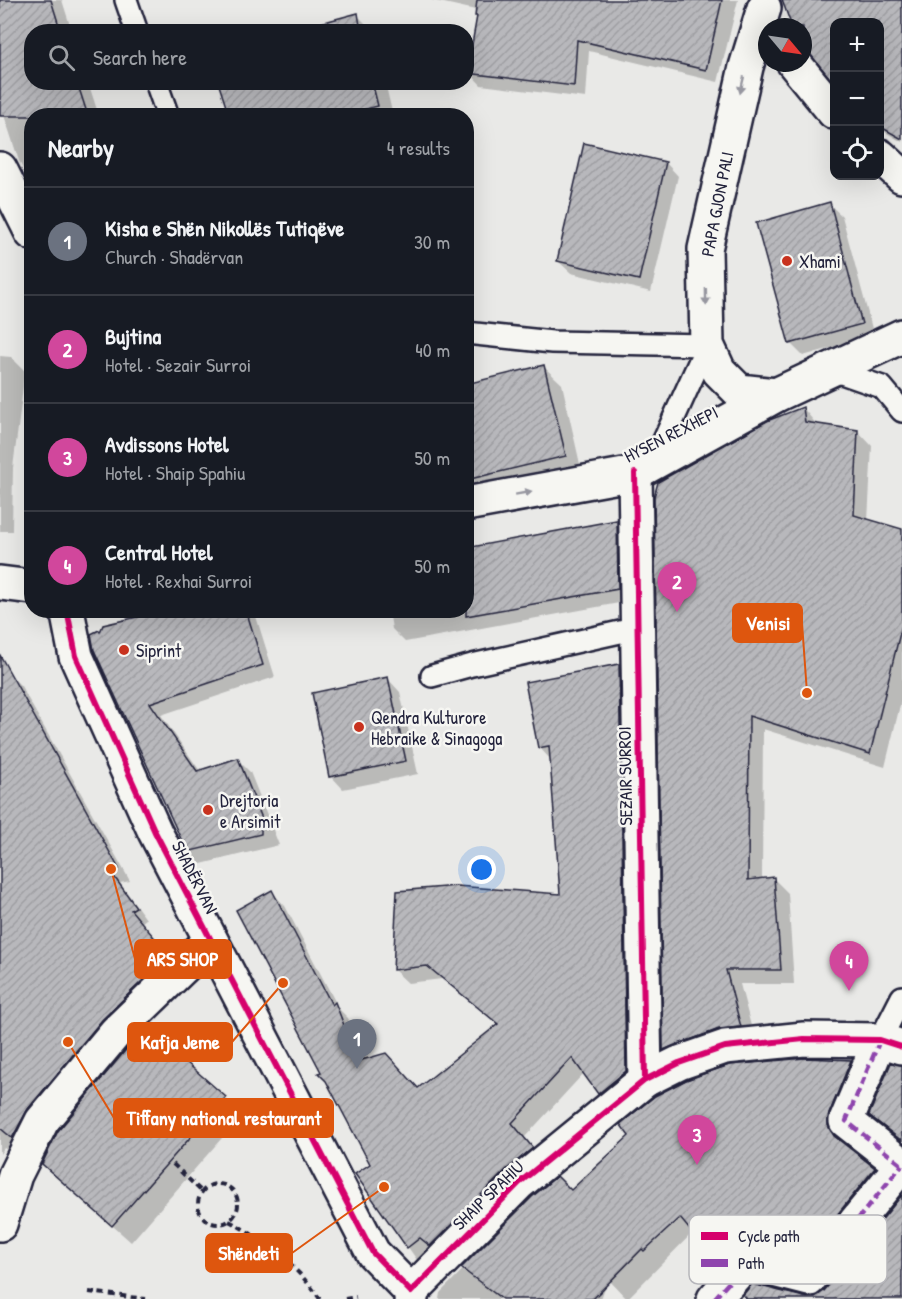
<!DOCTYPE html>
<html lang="en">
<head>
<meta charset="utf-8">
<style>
  :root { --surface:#171b24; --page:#20242c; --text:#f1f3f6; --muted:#9ea1a6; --line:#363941; --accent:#7c3aed }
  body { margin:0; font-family:"Patrick Hand",sans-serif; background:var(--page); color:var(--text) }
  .controls { position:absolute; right:18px; top:18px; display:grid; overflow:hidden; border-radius:12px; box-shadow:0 6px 24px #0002 }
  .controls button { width:54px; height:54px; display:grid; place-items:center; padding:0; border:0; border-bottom:2px solid var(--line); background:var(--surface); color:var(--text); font:30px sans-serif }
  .compass { position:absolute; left:758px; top:18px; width:54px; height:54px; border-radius:50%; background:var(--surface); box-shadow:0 6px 24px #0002; rotate:119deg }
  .you { position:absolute; left:482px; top:870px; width:21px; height:21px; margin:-15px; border:4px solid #fff; border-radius:50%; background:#1a73e8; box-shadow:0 0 0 9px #1a73e833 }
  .badge { display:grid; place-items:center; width:39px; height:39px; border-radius:50%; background:var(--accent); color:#fff; font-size:20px; font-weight:700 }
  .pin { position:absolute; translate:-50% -50px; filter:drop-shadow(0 2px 3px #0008) }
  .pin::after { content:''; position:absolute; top:32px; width:21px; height:18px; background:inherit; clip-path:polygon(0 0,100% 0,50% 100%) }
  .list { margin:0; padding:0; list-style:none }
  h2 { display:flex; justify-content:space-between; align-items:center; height:78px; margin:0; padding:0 24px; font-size:26px }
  h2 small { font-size:20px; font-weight:400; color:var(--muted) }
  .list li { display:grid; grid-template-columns:39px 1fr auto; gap:18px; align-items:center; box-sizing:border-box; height:108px; padding:0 24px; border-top:2px solid var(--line) }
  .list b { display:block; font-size:22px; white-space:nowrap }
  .list p { margin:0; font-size:20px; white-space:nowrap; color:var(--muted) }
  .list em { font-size:20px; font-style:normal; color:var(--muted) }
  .icon { flex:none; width:33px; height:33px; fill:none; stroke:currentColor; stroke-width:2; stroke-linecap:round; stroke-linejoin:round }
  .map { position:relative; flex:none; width:902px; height:1299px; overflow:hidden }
  .search { position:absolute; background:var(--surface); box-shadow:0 6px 24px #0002; left:24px; top:24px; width:450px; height:66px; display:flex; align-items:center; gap:15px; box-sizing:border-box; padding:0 21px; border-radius:24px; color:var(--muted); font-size:22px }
  .panel { position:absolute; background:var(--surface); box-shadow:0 6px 24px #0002; left:24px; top:108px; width:450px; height:510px; border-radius:24px }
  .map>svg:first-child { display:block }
  .shadow { fill:#0003; fill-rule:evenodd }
  .building { fill:url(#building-hatch); stroke:#22223b; stroke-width:1.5 }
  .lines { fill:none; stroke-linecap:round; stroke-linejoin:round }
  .lane-casing { stroke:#22223b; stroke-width:26 }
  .street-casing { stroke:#22223b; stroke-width:38 }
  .secondary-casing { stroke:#22223b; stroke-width:38 }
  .path { stroke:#22223b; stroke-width:4; stroke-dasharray:6 4.5; stroke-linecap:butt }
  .lane { stroke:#f6f6f2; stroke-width:21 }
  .street { stroke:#f6f6f2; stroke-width:33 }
  .secondary { stroke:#f6f6f2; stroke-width:33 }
  .quiet { stroke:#8e44ad; stroke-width:4.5; stroke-dasharray:9 4.5; stroke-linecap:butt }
  .cycleway-casing { stroke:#f6f6f2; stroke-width:10 }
  .cycleway { stroke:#d6006c; stroke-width:6 }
  .oneway { fill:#9797a0 }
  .poi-dot { fill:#c8321e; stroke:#f6f6f2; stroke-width:2 }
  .labels { text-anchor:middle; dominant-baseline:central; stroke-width:5; stroke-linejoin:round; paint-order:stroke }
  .street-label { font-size:18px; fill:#22223b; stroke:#f6f6f2 }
  .poi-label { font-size:18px; fill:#22223b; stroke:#f6f6f2; text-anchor:start }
  .key { fill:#f6f6f2; stroke:#b6b6bb; stroke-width:1.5 }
  .key-label { font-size:16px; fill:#22223b }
  .leader { fill:none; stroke:#de560e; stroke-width:2 }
  .callout-dot { fill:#de560e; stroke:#f6f6f2; stroke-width:2 }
  .callout { fill:#de560e; stroke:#de560e; stroke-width:2 }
  .callout-label { font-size:20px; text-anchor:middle; font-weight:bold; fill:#fff }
</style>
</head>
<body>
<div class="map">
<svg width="902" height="1299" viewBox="0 0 902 1299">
  <defs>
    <pattern id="building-hatch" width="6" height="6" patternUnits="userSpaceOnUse" patternTransform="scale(1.5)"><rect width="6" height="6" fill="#b8b8bc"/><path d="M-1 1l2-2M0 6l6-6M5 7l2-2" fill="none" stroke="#9e9ea2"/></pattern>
  </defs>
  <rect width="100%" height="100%" fill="#e9e9e7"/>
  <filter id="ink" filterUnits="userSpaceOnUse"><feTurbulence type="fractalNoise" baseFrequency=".0167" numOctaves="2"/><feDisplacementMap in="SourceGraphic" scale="12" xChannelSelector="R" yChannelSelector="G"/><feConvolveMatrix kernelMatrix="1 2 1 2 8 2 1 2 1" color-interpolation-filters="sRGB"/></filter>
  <g filter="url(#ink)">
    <g class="shadow">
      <polygon points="0,0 62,0 72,32 32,32 32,82 88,82 99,116 32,116 32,187 19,161 0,103"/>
      <polygon points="431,0 738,0 718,82 589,51 586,98 481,85 469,72 480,11"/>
      <polygon points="783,0 902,0 902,142 880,129 880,22 834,22 834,81 817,60 803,48 803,27 793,27"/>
      <polygon points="357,15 374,32 293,32"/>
      <polygon points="220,82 385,82 393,116 230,116"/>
      <polygon points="666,163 678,176 651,292 571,273 558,261"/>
      <polygon points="829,204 842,216 874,336 803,356 790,343"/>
      <polygon points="0,356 11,357 25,371 13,468 12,531 0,531"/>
      <polygon points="544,367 562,384 582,473 466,501 466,385"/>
      <polygon points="803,408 817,425 858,431 872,446 868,521 902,531 902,697 885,767 763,729 762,880 774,879 788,893 794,984 740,984 755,1041 679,1064 665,1049"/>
      <polygon points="617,522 629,534 630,601 405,642 392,629 389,610 466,610"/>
      <polygon points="174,610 254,610 275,677 161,715 200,771 238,760 250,772 279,845 201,864 188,851 101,634"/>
      <polygon points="619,666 632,679 639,1085 613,1106 600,1094 633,1068 631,1065 599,1091 584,1073 524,1138 545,1162 430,1273 417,1260 357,1174 372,1164 323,1073 272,892 285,906 339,1009 348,1018 365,1060 419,1090 499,1025 442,979 408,983 394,970 562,896 551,760 539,747"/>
      <polygon points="10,675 21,686 130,881 120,883 146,919 141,923 180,968 18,1156 4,1148 0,1154 0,683"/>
      <polygon points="388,679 400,692 418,774 343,789 331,776"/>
      <path d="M805,1059L851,1061L867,1078L845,1131L844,1143L891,1186L819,1274L737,1281L718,1262L797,1127L627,1299L608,1279L601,1299H439L440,1293L533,1198L571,1192ZM843,1075H847L827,1121L824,1120Z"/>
      <polygon points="902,1066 902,1144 871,1115"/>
      <polygon points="225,1098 242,1115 131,1242 43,1164"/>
    </g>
    <g class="building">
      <polygon points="0,0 51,0 61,32 32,32 32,82 77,82 88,116 0,116"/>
      <polygon points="477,0 722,0 706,70 577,40 574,86 467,73 477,16 475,16"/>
      <polygon points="782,0 902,0 902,139 879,126 879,22 834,22 834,83 803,47 803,27 792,27"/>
      <polygon points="358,13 361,32 287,32"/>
      <polygon points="218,82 372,82 378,106 339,116 229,116"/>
      <polygon points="584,143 666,162 639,280 557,261"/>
      <polygon points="830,202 862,324 789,344 756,223"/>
      <polygon points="544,365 566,456 466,480 466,384"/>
      <polygon points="803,407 805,422 858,430 854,515 902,529 902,625 870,754 749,716 748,880 774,877 781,970 726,970 741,1027 719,1029 663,1050 654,497 658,482 767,421"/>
      <polygon points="617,520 618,589 466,616 466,548"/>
      <polygon points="167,610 246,610 263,665 150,703 197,771 238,758 261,816 261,834 187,852 94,650 91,634 99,630 100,632 103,625"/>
      <polygon points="0,655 119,869 110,871 136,907 131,910 169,955 102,1020 28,1109 12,1138 0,1128"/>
      <polygon points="619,664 626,1071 598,1094 572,1058 512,1123 533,1148 506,1170 430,1246 420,1238 407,1248 355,1174 370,1164 326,1081 318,1073 321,1072 236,910 272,890 332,1005 335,1002 358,1061 386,1053 418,1088 498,1024 427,966 393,970 397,891 457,886 560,894 549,746 538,748 525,682"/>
      <polygon points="388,677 406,761 329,777 312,693"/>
      <polygon points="147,1028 226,1097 112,1226 42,1164 58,1131 130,1045"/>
      <polygon points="805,1058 851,1060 829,1114 828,1125 834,1136 875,1168 802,1258 751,1245 741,1245 719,1265 680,1218 644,1251 642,1249 593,1299 502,1299 461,1268 532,1197 557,1176 571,1190 629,1136 620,1124 655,1096 686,1080 729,1065"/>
      <polygon points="891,1063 902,1065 902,1141 869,1115"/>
      <polygon points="902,1195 902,1299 747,1299 743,1295 752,1284 804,1297 815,1297 824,1291"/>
    </g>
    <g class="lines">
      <defs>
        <g id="lane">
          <polyline points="126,0 137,32"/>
          <polyline points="156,82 168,116"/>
          <polyline points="466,333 552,342 707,345 654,462"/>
          <polyline points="833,370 882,387 902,411"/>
          <polyline points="432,676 472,665 638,628"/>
          <polyline points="880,1040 902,997"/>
        </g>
        <g id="street">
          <polyline points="764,8 746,67 705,249 707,345 719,371 739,391 776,395"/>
          <polyline points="794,63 834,112"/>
          <polyline points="880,156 902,176"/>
          <polyline points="635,473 645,1080"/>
          <polyline points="0,583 32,587"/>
          <polyline points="67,610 76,656 155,832 373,1253 411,1292 411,1299"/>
          <polyline points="880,1040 846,1121 902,1165"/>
          <polyline points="0,1224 15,1175 42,1121 116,1032 210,941"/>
          <polyline points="411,1292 519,1183 645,1080 679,1063 725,1047 804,1039 880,1040 902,1047"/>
          <polyline points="714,1299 746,1263 809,1279 902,1165"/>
        </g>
        <g id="secondary">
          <polyline points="0,169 32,233"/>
          <polyline points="466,504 635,473 776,395 902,336"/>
        </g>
      </defs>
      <use href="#lane" class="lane-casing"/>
      <use href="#street" class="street-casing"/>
      <use href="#secondary" class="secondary-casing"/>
      <g class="path">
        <polyline points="173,1164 202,1192"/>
        <circle cx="218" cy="1204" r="20"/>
        <path d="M229,1221C265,1240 297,1266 320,1299"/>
        <polyline points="89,1292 146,1299"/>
        <polyline points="345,1299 356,1297"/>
      </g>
      <use href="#lane" class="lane"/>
      <use href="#street" class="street"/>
      <use href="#secondary" class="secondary"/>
      <g class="quiet">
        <polyline points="880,1040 846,1121 902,1165"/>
        <polyline points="714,1299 746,1263 809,1279 902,1165"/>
      </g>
      <defs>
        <g id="cycleway">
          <polyline points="635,473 645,1080"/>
          <polyline points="67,610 76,656 155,832 373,1253 411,1292 519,1183 645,1080 679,1063 725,1047 804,1039 880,1040 902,1047"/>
        </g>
      </defs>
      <use href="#cycleway" class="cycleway-casing"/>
      <use href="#cycleway" class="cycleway"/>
    </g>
    <defs><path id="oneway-solid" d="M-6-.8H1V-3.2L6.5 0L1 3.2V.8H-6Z" transform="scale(1.5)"/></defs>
    <g class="oneway">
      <use href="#oneway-solid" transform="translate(742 85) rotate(103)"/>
      <use href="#oneway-solid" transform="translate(706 297) rotate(89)"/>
      <use href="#oneway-solid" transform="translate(524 493) rotate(-10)"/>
    </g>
  </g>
  <g class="poi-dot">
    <circle cx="787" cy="261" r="6"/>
    <circle cx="124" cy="650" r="6"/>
    <circle cx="359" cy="727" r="6"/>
    <circle cx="208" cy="810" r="6"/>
  </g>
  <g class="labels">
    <g class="street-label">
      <text transform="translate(717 204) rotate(-79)">PAPA GJON PALI</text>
      <text transform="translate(671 434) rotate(-27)">HYSEN REXHEPI</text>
      <text transform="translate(625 776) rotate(-91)">SEZAIR SURROI</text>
      <text transform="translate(195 877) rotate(63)">SHADËRVAN</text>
      <text transform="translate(488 1195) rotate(-44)">SHAIP SPAHIU</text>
    </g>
    <g class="poi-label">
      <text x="799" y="261">Xhami</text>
      <text x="136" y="650">Siprint</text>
      <text x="371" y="717">Qendra Kulturore<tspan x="371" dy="21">Hebraike &amp; Sinagoga</tspan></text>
      <text x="220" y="800">Drejtoria<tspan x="220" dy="21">e Arsimit</tspan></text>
    </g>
  </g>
  <rect x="689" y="1215" width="198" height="69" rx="9" class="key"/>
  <rect x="701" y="1232" width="27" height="8" fill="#d6006c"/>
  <rect x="701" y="1259" width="27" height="8" fill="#8e44ad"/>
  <g class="key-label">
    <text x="738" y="1242">Cycle path</text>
    <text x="738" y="1269">Path</text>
  </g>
  <path class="leader" d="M807 693L802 623M111 869L135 959M283 983L232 1042M68 1042L114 1118M384 1187L292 1253"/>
  <g class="callout-dot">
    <circle cx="807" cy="693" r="6"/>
    <circle cx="111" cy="869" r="6"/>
    <circle cx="283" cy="983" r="6"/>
    <circle cx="68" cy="1042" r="6"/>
    <circle cx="384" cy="1187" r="6"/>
  </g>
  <g class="callout">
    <rect x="733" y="604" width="69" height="38" rx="6"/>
    <rect x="135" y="940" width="96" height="38" rx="6"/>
    <rect x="128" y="1023" width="104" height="38" rx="6"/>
    <rect x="114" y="1099" width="219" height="38" rx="6"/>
    <rect x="206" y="1234" width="86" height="38" rx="6"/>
  </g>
  <g class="callout-label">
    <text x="768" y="630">Venisi</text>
    <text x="183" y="966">ARS SHOP</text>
    <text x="180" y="1049">Kafja Jeme</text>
    <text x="224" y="1125">Tiffany national restaurant</text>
    <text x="249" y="1260">Shëndeti</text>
  </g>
</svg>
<div class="controls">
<button>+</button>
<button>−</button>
<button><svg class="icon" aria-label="locate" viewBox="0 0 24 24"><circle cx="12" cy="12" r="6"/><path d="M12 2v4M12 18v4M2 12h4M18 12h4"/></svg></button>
</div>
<svg class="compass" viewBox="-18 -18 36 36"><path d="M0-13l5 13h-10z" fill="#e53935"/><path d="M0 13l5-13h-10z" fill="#9ea1a6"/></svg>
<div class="you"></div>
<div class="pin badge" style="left:357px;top:1069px;background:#6b7280">1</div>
<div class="pin badge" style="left:677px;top:612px;background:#d1479c">2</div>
<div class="pin badge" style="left:697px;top:1165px;background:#d1479c">3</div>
<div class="pin badge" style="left:849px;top:991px;background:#d1479c">4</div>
<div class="search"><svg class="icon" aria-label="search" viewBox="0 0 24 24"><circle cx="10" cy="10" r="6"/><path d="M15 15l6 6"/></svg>Search here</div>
<section class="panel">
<h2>Nearby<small>4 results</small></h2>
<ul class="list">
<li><span class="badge" style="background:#6b7280">1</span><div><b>Kisha e Shën Nikollës Tutiqëve</b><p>Church · Shadërvan</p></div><em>30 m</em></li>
<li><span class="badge" style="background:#d1479c">2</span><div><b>Bujtina</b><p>Hotel · Sezair Surroi</p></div><em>40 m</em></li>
<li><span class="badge" style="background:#d1479c">3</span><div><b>Avdissons Hotel</b><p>Hotel · Shaip Spahiu</p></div><em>50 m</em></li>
<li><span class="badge" style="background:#d1479c">4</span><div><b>Central Hotel</b><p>Hotel · Rexhai Surroi</p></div><em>50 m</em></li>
</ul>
</section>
</div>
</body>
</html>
